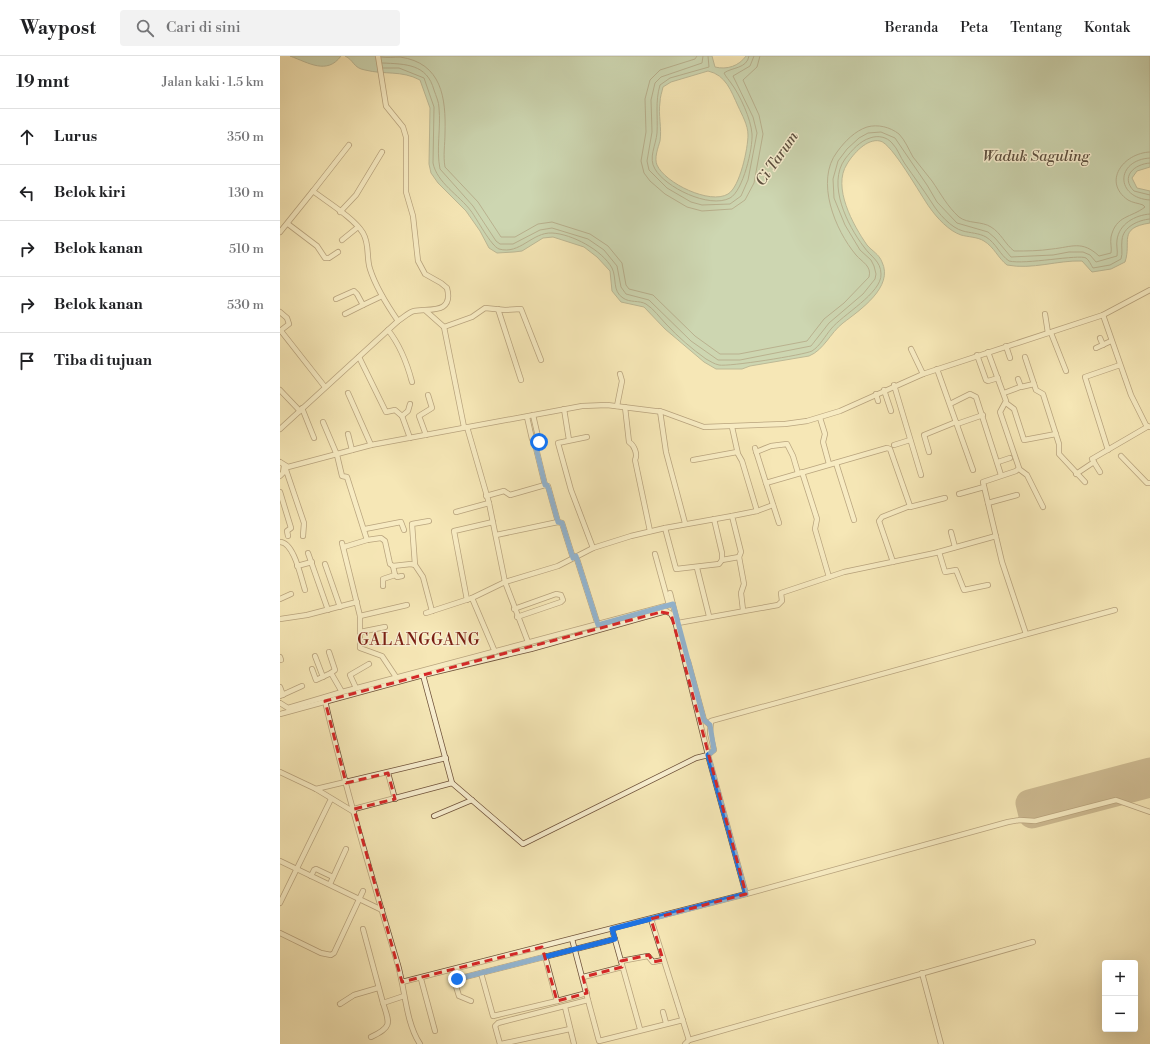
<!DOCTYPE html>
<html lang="id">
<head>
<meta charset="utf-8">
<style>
  :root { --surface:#fff; --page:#f2f2f2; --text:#202124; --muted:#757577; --line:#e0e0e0 }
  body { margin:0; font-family:"Libre Bodoni",serif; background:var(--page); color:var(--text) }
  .controls { position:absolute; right:12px; bottom:12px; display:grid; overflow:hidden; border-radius:4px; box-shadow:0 4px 16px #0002 }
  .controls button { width:36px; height:36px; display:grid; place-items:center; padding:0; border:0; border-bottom:1px solid var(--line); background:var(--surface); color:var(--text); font:20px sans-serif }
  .stop { position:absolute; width:12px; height:12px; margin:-9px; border:3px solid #1a73e8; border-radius:50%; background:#fff }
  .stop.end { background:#1a73e8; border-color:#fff; box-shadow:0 1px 4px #0008 }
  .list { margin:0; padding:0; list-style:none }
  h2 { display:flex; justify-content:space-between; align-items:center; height:52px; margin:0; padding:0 16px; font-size:17px }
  h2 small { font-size:13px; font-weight:400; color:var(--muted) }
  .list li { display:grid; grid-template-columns:26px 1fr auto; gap:12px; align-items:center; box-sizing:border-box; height:56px; padding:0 16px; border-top:1px solid var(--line) }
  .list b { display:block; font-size:15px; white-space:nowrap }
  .list em { font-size:13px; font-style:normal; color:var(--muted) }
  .icon { flex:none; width:22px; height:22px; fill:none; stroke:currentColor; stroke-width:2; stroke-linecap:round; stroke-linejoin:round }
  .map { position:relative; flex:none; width:870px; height:988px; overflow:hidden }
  header { display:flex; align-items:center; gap:24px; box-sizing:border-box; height:56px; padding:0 20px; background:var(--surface); border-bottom:1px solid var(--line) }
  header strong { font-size:19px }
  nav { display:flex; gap:22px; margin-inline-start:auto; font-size:14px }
  .search { width:280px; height:36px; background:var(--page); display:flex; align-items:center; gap:10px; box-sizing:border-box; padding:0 14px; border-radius:4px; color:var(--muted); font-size:15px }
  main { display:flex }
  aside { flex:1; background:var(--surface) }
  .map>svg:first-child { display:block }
  .water { fill:#9cc0ac; stroke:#78806e; fill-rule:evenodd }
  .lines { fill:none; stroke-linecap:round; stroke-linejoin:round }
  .shore { stroke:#6f705e; stroke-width:1 }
  .runway { stroke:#9c8464; stroke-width:27 }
  .minor-casing { stroke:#6f523a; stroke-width:6 }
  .minor { stroke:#f8efd0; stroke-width:4.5 }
  .route { stroke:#1a73e8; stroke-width:5 }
  .marked { fill:none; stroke:#d62828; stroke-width:3; stroke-dasharray:8 5; stroke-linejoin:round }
  .labels { text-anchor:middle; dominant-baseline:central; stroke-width:3; stroke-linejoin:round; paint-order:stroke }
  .water-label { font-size:15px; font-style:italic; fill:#5d5040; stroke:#f8efd0 }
  .quarter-label { font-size:16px; letter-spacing:1px; fill:#7a1f14; stroke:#f8efd0 }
</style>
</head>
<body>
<header>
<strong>Waypost</strong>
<div class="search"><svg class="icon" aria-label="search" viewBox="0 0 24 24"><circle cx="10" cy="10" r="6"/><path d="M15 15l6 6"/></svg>Cari di sini</div>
<nav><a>Beranda</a><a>Peta</a><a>Tentang</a><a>Kontak</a></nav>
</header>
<main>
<aside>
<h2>19 mnt<small>Jalan kaki · 1.5 km</small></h2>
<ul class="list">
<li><svg class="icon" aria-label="ahead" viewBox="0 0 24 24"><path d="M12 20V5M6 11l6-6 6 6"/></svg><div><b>Lurus</b></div><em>350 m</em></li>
<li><svg class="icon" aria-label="left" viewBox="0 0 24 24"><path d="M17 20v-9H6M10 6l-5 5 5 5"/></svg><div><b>Belok kiri</b></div><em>130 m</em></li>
<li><svg class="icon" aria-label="right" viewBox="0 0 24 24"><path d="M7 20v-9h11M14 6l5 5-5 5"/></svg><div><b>Belok kanan</b></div><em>510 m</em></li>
<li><svg class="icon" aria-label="right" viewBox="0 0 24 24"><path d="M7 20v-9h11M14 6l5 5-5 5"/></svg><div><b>Belok kanan</b></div><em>530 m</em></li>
<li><svg class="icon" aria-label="arrive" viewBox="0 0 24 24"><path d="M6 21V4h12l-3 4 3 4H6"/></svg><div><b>Tiba di tujuan</b></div></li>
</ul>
</aside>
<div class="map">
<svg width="870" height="988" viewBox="0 0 870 988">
  <rect width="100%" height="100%" fill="#f5e7b6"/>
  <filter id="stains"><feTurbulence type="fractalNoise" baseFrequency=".005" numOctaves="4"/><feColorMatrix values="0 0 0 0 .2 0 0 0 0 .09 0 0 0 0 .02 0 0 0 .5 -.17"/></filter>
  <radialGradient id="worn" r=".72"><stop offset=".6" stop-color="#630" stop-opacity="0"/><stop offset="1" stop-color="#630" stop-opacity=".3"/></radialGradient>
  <g class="water">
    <path d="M10,0H61C47,19 29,7 10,0Z"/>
    <path d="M65,0H432L435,11C447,14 459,10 466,0H870V111L857,115L852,122L857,132L870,135V167C837,172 852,186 845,206L831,213L812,216L802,205C778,204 752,214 727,209C718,202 714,191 704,185C698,181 688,181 681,179C669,175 657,162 650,152C641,140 612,87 600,85C587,82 573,98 567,108C552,131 573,169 587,189C592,195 599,198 602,206C614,231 580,254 563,267C550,277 544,294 529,300L470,310L462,313H436L424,306L385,273L364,251L341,246L332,235L330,215L317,201L304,191L273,181L263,182L242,195L234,196L217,197L209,192L200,175L186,155L158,127L151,117L149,108L150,52L140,24C121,14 105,19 85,14C73,12 74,4 65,0ZM428,15C446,19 451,35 458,50C462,59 468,69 468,79C468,92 460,131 448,138C430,149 385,127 377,109C374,102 378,92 380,85C382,72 378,59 380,46C380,41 382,36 383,31L391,26Z"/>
  </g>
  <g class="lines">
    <g class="shore">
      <polyline points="417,0 415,3 380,14 370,24 365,43 366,76 361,105 364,117 370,125 385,138 407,151 422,155 452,153 465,144 474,127 483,78 479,59 463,24 477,11 480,0"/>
      <polyline points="423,0 422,7 381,21 375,27 371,44 372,76 367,105 369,114 387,132 411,146 422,149 450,148 461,140 468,124 477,77 473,61 453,20 470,10 474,0"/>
      <path d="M428,0L429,11L390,22L380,29C375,46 378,60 377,77C376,89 368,102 375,113C385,131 429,153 450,142C463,135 473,92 472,78C471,63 460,39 451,27C449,24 446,21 444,17C452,11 467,13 469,0"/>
      <path d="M101,1C108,2 114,1 120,1C162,7 166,42 165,77C165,88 163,100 165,111L198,146L221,181H235L258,168L272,166L310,178L328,190L342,207L346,229L349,233L373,239L415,280L440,298H459L527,285L544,263L564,247L589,221C592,210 582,206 576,199C555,174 535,125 557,96C565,85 575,75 587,71C598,68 610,71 619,78C625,84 629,94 633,101C639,109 646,117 652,125C661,138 667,150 679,161C688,168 702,165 711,171C721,177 725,188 734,195C746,195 759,195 772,193C792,191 802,184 819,200L831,197C832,192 830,187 831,181C836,159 851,162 865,151L863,149C858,147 853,147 848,144C822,126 843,97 870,96"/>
      <path d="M102,7C126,8 147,8 154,34C156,40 159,46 159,52C161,72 156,93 160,113L193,150L216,185L220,188H233L260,174L272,172L308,183L324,194L337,210L341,231L346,238L369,244L411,285L438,304H460L531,290L549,267L583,238L595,223L596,218L594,210L591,204L580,194L565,169L554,142L553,123L558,105L567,93L579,82L588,77L601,76L615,82L647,129L657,146L677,167L708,176L715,182L731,201L773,199L789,196H803L810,199L816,206L837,200C838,195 836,189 837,184C839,168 855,159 870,158"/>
      <path d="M103,12H119L144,22L154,51L153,107C157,127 179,139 191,155C197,163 211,190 219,193C240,199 252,176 272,177C292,178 322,194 332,212C337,222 332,235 343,242C350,247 359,244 366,248C374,253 380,262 386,268C398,281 412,293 426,303C430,305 434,308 439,309C448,311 524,299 532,295C540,290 545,280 551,273C562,259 602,237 601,218C601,205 590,200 584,191C567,169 547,128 565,103C572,94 580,85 590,82C598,79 607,81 612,87C618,93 620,101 625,108C634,121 643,133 652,147C658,157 671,172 683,175C690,177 699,177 706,181C716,187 720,199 729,205C745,209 799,198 806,202C809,204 811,209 813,212L830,209L841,203C843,197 841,191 842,184C843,171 858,164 870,163"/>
      <path d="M870,102C835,104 835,142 870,144"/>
      <path d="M870,107C854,108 840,121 854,135L870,139"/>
    </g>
    <polyline class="runway" points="870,715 749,747 752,759 870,728"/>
    <defs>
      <g id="minor">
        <polyline points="33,135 69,89"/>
        <polyline points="60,156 76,139 102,96"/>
        <polyline points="8,168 37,190 45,202 49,202 58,196"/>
        <path d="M0,176L33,135C47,146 74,162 83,177C90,189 86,201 90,213C96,232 107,249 118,265"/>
        <polyline points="62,184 78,171"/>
        <polyline points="56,243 74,235 77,238 83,249 102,240"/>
        <polyline points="218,253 241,324"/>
        <polyline points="146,255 164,271 184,371"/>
        <polyline points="0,256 7,262 9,268 0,275"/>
        <polyline points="65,258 83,249"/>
        <polyline points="765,258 768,277"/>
        <polyline points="823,259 851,339 866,369 870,371"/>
        <polyline points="164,271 192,261 205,252 225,254 241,253 261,304"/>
        <path d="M108,274C120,289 127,307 132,326"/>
        <polyline points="1,275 45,331"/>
        <polyline points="771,277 786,315"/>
        <polyline points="820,282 823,289"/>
        <polyline points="726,290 730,302"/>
        <polyline points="816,292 831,285"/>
        <polyline points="631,293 643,318"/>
        <polyline points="708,296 726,345 720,356 739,412 736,415 703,426 722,506 746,578"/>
        <polyline points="697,299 706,324 708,325 718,322"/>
        <polyline points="79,301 106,356 115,354 122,360 130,382"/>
        <polyline points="745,301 756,334 763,338 779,388 779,398 805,426"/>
        <polyline points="657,313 693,414"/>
        <polyline points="738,323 741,331 754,328"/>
        <polyline points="614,329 641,419"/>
        <polyline points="0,334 20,355"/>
        <polyline points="604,334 611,355"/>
        <polyline points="68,337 91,389"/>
        <polyline points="724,337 740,331"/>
        <polyline points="596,338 598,345"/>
        <polyline points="726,347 734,353 744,384 776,378"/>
        <polyline points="670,348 690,338 696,341 721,419"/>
        <polyline points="337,350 342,325 340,318"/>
        <path d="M345,351L349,386C354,389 358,398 355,404L370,475"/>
        <polyline points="22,352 34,382"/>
        <polyline points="284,353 289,384"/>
        <polyline points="380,355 386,396 405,467"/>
        <polyline points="253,359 259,385 255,388 265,429 268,430 278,466 282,467 293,502"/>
        <polyline points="122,360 128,355 130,348"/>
        <polyline points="247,361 252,383"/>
        <polyline points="540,362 545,378 543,386 549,408"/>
        <polyline points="43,366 57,399 62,420 67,421 87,484 101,482 105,485 110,508 113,510 115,519 103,523 103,530"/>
        <polyline points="677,368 703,359"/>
        <polyline points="187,371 209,447 225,526 248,586"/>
        <polyline points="452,371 458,398 462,405 477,455 452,460 461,496 459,501 464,528 461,537 463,554"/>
        <path d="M0,373L118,265C123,262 129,256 134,255C148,252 174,259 167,232L161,227L145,218L138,205L133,160L126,136V81L123,71L106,50L98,0"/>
        <polyline points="68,378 72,394"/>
        <polyline points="146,379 139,360 152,352 148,339"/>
        <polyline points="307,381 278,387 291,434 313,492"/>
        <polyline points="614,389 630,384"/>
        <polyline points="475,392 486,427 607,392 610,393 630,450 602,461 599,465 613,506"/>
        <polyline points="828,394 805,321 840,309"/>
        <polyline points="476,396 491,390 507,388 513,400 518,417"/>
        <polyline points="649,396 644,379 676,366"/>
        <polyline points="841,400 867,427 870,427"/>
        <polyline points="413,404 457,396"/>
        <polyline points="0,406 8,411 91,389 302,350 327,349 383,356 424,371 505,368 527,365 560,355 643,318 823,259 870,234"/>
        <polyline points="718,406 730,402"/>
        <polyline points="556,407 574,464"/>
        <polyline points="5,411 24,467 23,480"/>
        <polyline points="739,413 747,419 763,451"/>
        <polyline points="522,416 537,463 535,473 549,521"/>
        <polyline points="820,416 812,403 867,371"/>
        <polyline points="796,418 814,406"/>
        <polyline points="0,420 3,417 4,410"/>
        <polyline points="486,427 499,467"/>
        <polyline points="0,436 11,472 7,475 8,480"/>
        <polyline points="679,438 704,431"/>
        <polyline points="206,440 224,435 230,439 265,429"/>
        <polyline points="708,447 737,439"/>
        <polyline points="630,451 665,442"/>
        <polyline points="477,455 493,449"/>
        <polyline points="176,456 209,447"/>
        <polyline points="434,463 442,497 442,504"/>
        <polyline points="149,465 132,468 135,509 143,521 152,555"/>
        <polyline points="385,472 452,460"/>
        <polyline points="85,473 121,466 124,474"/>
        <polyline points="671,476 675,491"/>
        <polyline points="216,479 278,466"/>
        <path d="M0,486C14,486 21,522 25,534"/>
        <polyline points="62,487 80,560 80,592 102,600 116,621"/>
        <polyline points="64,491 87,484"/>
        <polyline points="659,496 665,516 676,514 684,534 708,529"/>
        <polyline points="28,497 48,554"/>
        <polyline points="375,498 389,549"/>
        <polyline points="296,500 318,569"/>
        <polyline points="45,508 60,551"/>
        <polyline points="17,510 32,506"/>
        <polyline points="113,510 131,508 135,509"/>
        <polyline points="417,512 429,560"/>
        <polyline points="115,519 117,521 122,520"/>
        <polyline points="390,537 397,565"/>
        <polyline points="192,542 215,596"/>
        <polyline points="0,543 11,538"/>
        <polyline points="187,544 174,475 213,466"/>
        <polyline points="234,553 276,538 281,539 283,544 281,546 237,561"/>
        <polyline points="146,557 192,542 225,526 278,510 313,492 351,480 385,472 396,513 439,508 442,504 459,501"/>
        <polyline points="80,560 127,549"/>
        <polyline points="0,563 27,559 77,546"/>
        <polyline points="398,567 498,549 502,545 501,537 564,516 655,497 716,480"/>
        <polyline points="80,576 105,571"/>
        <polyline points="49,596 55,614 51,617"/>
        <polyline points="35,600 43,621"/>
        <polyline points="0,601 1,604"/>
        <polyline points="408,605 424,664 430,669"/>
        <polyline points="32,613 36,624 51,617 62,636"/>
        <polyline points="0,631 3,639"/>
        <polyline points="76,632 70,619 89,608"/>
        <polyline points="0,640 22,630"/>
        <path d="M45,645C66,734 92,822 118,909C125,934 126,967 140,988"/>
        <polyline points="0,647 8,652 62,636 393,548"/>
        <polyline points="0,658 143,619 251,593 386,555 391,558 395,565 428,699 416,702 243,788 172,727 143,619"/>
        <polyline points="0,716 36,733 74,756"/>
        <polyline points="108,717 115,743"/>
        <polyline points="36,733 166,702"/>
        <polyline points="74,753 172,727"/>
        <polyline points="154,760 192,744"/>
        <polyline points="0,805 102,854"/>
        <polyline points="31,820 34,814 36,813 53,821"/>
        <polyline points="50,828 66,793"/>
        <polyline points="466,838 428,699 434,694 430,677 431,665 835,554"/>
        <polyline points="0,847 51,743"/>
        <polyline points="371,863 409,984"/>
        <polyline points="83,873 103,947 124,940"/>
        <polyline points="332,873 360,973"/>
        <polyline points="0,877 41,897 51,899 54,897 83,835"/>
        <polyline points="265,900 277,945 307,937"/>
        <polyline points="341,905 368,900 373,906 383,904"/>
        <polyline points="201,917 213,960 277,945"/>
        <polyline points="642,917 661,988"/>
        <polyline points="303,921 342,911"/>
        <polyline points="141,923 155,975"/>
        <polyline points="122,926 466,838 728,766 740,764 755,765 836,744 870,756"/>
        <polyline points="308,944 319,985 403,964"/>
        <polyline points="191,945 179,940 175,927 177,923 335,883"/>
        <polyline points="60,948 74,939 98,932"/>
        <polyline points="285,951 294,988"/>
        <polyline points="383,956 386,967"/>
        <path d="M91,981C112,971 110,968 103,947"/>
        <polyline points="220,988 215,970 218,967 308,944 292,883"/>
        <polyline points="221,988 290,973"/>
        <polyline points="405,988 409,984 753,886"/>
      </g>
    </defs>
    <use href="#minor" class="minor-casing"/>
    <use href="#minor" class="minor"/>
  </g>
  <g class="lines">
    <polyline class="route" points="177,923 335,883 332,873 466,838 428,699 434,694 430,669 424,664 393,548 318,569 296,500 293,502 282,467 278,466 269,434 267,429 265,429 255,388 259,386"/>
  </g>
  <path d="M0 0H870V988H0ZM381,556L391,558L466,838L371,863L383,904L373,906L369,899L341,905L342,911L303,921L307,937L277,945L262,891L122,926L74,753L115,743L108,717L66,727L45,645Z" fill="#f5e7b6" fill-opacity=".55" fill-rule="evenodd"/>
  <path class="marked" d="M381,556L391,558L466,838L371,863L383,904L373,906L369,899L341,905L342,911L303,921L307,937L277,945L262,891L122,926L74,753L115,743L108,717L66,727L45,645Z"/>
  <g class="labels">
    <g class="water-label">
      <text x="756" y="100">Waduk Saguling</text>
      <text transform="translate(497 103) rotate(-55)">Ci Tarum</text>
    </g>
    <g class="quarter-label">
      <text x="139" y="584">GALANGGANG</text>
    </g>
  </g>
  <rect width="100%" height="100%" filter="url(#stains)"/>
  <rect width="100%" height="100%" fill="url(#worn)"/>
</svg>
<div class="controls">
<button>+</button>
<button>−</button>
</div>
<div class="stop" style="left:259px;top:386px"></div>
<div class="stop end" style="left:177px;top:923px"></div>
</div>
</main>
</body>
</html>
